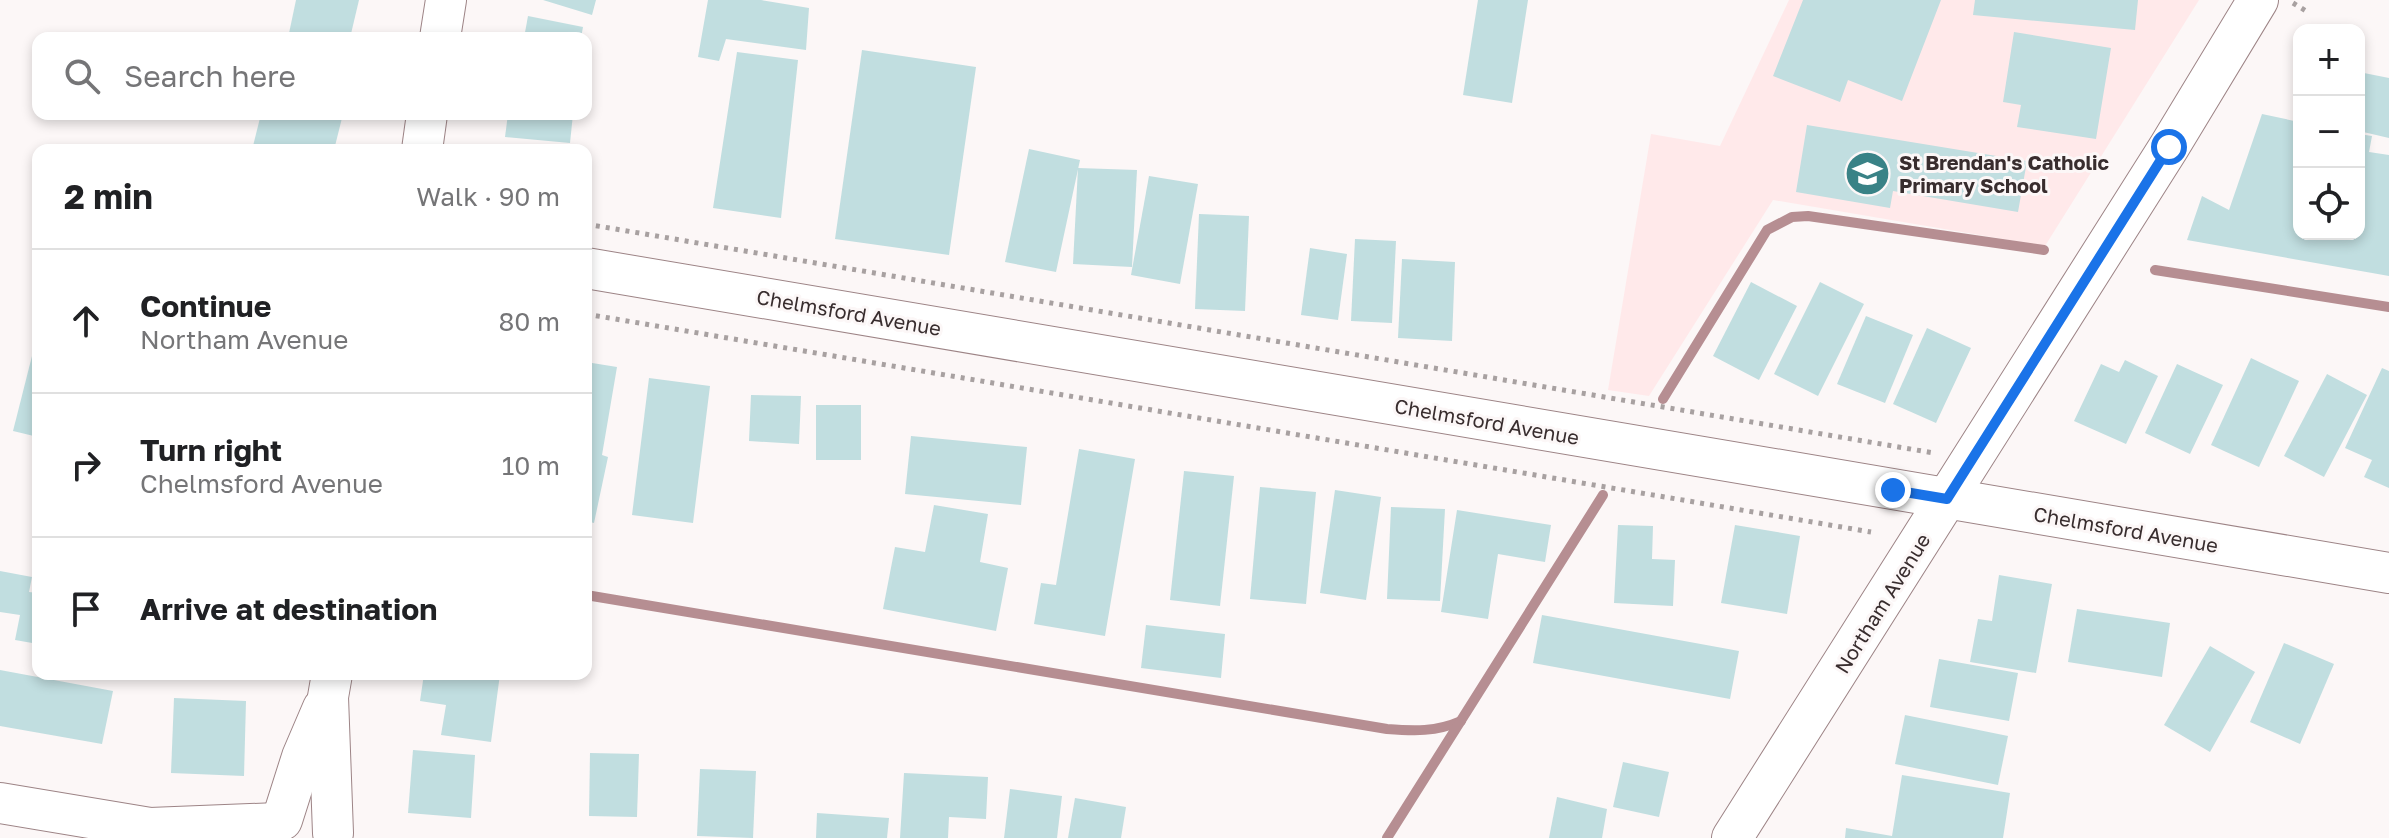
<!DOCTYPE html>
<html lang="en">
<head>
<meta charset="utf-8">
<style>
  :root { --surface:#fff; --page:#f6f6f6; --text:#202124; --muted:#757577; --line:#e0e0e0 }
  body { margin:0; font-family:"Golos Text",sans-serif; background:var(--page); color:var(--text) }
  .controls { position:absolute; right:24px; top:24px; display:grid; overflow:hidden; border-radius:16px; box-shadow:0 4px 12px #0003 }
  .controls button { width:72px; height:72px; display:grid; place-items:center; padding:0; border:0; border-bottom:2px solid var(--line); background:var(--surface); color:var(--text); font:40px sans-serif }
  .stop { position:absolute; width:24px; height:24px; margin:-18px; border:6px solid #1a73e8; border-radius:50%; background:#fff }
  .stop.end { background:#1a73e8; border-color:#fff; box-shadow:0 2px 8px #0008 }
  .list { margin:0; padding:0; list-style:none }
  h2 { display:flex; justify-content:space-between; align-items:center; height:104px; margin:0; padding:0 32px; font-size:34px }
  h2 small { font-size:26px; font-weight:400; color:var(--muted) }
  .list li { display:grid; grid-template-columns:52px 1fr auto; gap:24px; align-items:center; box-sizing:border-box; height:144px; padding:0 32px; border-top:2px solid var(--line) }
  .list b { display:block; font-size:30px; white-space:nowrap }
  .list p { margin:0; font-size:26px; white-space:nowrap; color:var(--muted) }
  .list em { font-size:26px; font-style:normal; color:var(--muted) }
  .icon { flex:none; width:44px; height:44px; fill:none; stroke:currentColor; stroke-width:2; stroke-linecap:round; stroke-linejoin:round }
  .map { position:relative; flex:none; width:2389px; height:838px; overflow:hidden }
  .search { position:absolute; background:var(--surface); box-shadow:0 4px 12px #0003; left:32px; top:32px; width:560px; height:88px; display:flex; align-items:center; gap:20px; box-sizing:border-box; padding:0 28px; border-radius:16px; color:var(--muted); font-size:30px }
  .panel { position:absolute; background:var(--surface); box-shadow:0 4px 12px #0003; left:32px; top:144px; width:560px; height:536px; border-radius:16px }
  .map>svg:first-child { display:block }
  .built { fill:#ffe9ea }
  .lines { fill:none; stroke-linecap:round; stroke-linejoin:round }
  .stream { stroke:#b68e92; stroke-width:10 }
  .building { fill:#c1dee0 }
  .minor-casing { stroke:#9d8486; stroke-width:42 }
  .path { stroke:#a8a1a1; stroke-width:5; stroke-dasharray:4 6; stroke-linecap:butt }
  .minor { stroke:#fff; stroke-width:40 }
  .route { stroke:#1a73e8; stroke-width:10 }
  .labels { text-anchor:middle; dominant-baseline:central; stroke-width:6; stroke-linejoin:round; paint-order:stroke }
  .poi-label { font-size:20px; font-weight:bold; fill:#382d2e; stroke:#fcf7f7; text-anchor:start }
  .street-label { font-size:20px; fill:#382d2e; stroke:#fcf7f7 }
</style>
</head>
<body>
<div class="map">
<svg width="2389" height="838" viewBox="0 0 2389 838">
  <rect width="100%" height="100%" fill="#fcf7f7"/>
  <polygon class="built" points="1789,0 2199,0 2045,246 1773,200 1649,396 1608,390 1651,134 1720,146"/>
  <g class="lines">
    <g class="stream">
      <polyline points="2155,270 2389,307"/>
      <polyline points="1663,399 1767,230 1792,217 1808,216 2044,250"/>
      <path d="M586,595L1387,729C1414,731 1436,732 1461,721"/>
      <polyline points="1387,838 1603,495"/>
    </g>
  </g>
  <g class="building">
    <polygon points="296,0 359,0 350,38 288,38"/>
    <polygon points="543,0 596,0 592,15"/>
    <polygon points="708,0 761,0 809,8 806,50 726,39 719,61 698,57"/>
    <polygon points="1478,0 1528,0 1512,103 1463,95"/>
    <polygon points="1803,0 1941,0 1902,101 1848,80 1840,102 1773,76"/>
    <polygon points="1975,0 2138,0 2135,30 1973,15"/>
    <polygon points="528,16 583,27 581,38 524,38"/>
    <polygon points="2014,32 2111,48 2096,139 2017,127 2021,105 2003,102"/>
    <polygon points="862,50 976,67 949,255 835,239"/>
    <polygon points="737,52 798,60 781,218 713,208"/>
    <polygon points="2359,72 2389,78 2389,138 2359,131"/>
    <polygon points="261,114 343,114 334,150 269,150 253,146"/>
    <polygon points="508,114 573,114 570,143 505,137"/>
    <polygon points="2262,114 2299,122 2299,234 2359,234 2359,134 2372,136 2369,152 2389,155 2389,276 2187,240 2202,196 2229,210"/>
    <polygon points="1807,125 2027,161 2018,212 1893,191 1890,208 1796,192"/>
    <polygon points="1029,149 1080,160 1056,272 1005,262"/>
    <polygon points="1078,168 1137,170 1132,267 1073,264"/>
    <polygon points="1149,176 1198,184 1180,284 1131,275"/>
    <polygon points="1199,214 1249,216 1245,311 1195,309"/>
    <polygon points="1355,239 1396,241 1392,323 1351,321"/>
    <polygon points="1310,248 1347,254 1338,320 1301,315"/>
    <polygon points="1402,259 1455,262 1452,341 1398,338"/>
    <polygon points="1751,282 1797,306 1759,380 1713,356"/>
    <polygon points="1820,282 1864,304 1818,396 1774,374"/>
    <polygon points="1866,316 1913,335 1885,403 1837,384"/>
    <polygon points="1927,328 1971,348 1936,423 1893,404"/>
    <polygon points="32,356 38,357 38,437 13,431"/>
    <polygon points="2251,358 2299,381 2259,467 2211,445"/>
    <polygon points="2125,360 2158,376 2126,444 2074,421 2101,364 2119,372"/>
    <polygon points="586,362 617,367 602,455 608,457 594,523 586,521"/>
    <polygon points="2177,364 2223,385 2190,454 2145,433"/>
    <polygon points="2382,368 2389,371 2389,488 2364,477 2372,460 2345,448"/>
    <polygon points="2327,374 2367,395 2324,477 2284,456"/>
    <polygon points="649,378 710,386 693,523 632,515"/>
    <polygon points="751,395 801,396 799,444 749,441"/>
    <rect x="816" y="405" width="45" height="55"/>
    <polygon points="911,436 1027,447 1021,505 905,494"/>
    <polygon points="1079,449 1135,459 1105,636 1034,624 1041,583 1056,585"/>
    <polygon points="1184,471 1234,476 1220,606 1170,600"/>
    <polygon points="1260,487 1316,492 1306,604 1250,599"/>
    <polygon points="1335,490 1381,497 1366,600 1320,593"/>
    <polygon points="934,505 988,514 980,562 1008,568 996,631 883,609 895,547 925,552"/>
    <polygon points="1391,507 1445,509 1440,601 1387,599"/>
    <polygon points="1457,510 1551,525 1545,562 1498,554 1488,619 1441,612"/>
    <polygon points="1618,525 1653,526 1652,559 1675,560 1673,606 1614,603"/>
    <polygon points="1735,525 1800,536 1787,614 1721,603"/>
    <polygon points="0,571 32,577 29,592 38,593 38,644 15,640 20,615 0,612"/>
    <polygon points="1999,575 2052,584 2036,673 1970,662 1978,619 1992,621"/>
    <polygon points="2077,609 2170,623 2162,677 2068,662"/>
    <polygon points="1542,615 1739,651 1730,699 1533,663"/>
    <polygon points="1146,625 1225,634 1221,678 1141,668"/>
    <polygon points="2284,643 2334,664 2300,744 2250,722"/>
    <polygon points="2210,646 2255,672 2210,752 2164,725"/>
    <polygon points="1939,659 2018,673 2009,721 1930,707"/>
    <polygon points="0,670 113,691 102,744 0,726"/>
    <polygon points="424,674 500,674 491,742 441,735 446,705 420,701"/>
    <polygon points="174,698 246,701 244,776 171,773"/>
    <polygon points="1905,715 2008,736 1998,785 1895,764"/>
    <polygon points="413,750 475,755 471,818 408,813"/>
    <polygon points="590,753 639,754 637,817 589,816"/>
    <polygon points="1623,762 1669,772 1659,817 1613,807"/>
    <polygon points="700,769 756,771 753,838 697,836"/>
    <polygon points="904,773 988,777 986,819 949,817 948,838 900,838"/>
    <polygon points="1902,775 2010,793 2003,838 1845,838 1846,828 1892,836"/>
    <polygon points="1010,789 1062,796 1057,838 1004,838"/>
    <polygon points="1557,797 1607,809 1602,838 1549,838"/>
    <polygon points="1075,798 1126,807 1121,838 1068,838"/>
    <polygon points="817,813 889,818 887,838 816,838"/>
  </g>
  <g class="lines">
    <defs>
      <g id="minor">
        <polyline points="440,38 446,0"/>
        <polyline points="422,150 427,114"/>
        <polyline points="586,268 2389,573"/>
        <polyline points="332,674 328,697 333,833"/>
        <polyline points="0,803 150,828 178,838"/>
        <polyline points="282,820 302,757 323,708"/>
        <polyline points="150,828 277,823"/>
        <polyline points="1732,838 2169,147 2258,0"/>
      </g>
    </defs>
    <use href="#minor" class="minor-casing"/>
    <g class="path">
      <polyline points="2293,3 2306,11"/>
      <polyline points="586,224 1934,453"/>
      <polyline points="586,314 1871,532"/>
    </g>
    <use href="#minor" class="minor"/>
  </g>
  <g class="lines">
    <polyline class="route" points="1893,490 1947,499 2169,147"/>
  </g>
  <defs>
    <symbol id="school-disc" viewBox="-11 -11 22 22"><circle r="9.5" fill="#398286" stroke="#fcf7f7"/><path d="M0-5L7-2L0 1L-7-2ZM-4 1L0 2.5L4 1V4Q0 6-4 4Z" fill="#fff"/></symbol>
  </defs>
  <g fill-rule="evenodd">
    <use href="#school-disc" x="1842" y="148" width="51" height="51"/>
  </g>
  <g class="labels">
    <g class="poi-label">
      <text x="1899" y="162">St Brendan's Catholic<tspan x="1899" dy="23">Primary School</tspan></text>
    </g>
    <g class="street-label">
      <text transform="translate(849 312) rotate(10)">Chelmsford Avenue</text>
      <text transform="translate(1487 421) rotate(10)">Chelmsford Avenue</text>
      <text transform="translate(2126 529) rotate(10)">Chelmsford Avenue</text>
      <text transform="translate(1882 603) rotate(-58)">Northam Avenue</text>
    </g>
  </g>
</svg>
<div class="controls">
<button>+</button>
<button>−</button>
<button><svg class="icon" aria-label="locate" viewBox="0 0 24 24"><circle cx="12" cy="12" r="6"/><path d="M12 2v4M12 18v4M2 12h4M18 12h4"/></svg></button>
</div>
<div class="stop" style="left:2169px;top:147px"></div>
<div class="stop end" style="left:1893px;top:490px"></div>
<div class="search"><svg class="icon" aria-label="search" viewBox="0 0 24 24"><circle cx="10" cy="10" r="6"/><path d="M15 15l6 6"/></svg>Search here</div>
<section class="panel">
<h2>2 min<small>Walk · 90 m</small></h2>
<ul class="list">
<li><svg class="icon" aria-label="ahead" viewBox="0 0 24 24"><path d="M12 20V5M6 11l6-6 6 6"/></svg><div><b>Continue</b><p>Northam Avenue</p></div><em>80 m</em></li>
<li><svg class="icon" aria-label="right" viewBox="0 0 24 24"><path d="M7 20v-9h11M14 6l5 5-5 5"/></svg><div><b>Turn right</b><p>Chelmsford Avenue</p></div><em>10 m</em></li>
<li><svg class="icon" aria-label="arrive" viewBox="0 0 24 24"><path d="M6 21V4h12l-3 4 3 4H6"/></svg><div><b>Arrive at destination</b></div></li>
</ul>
</section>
</div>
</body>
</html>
